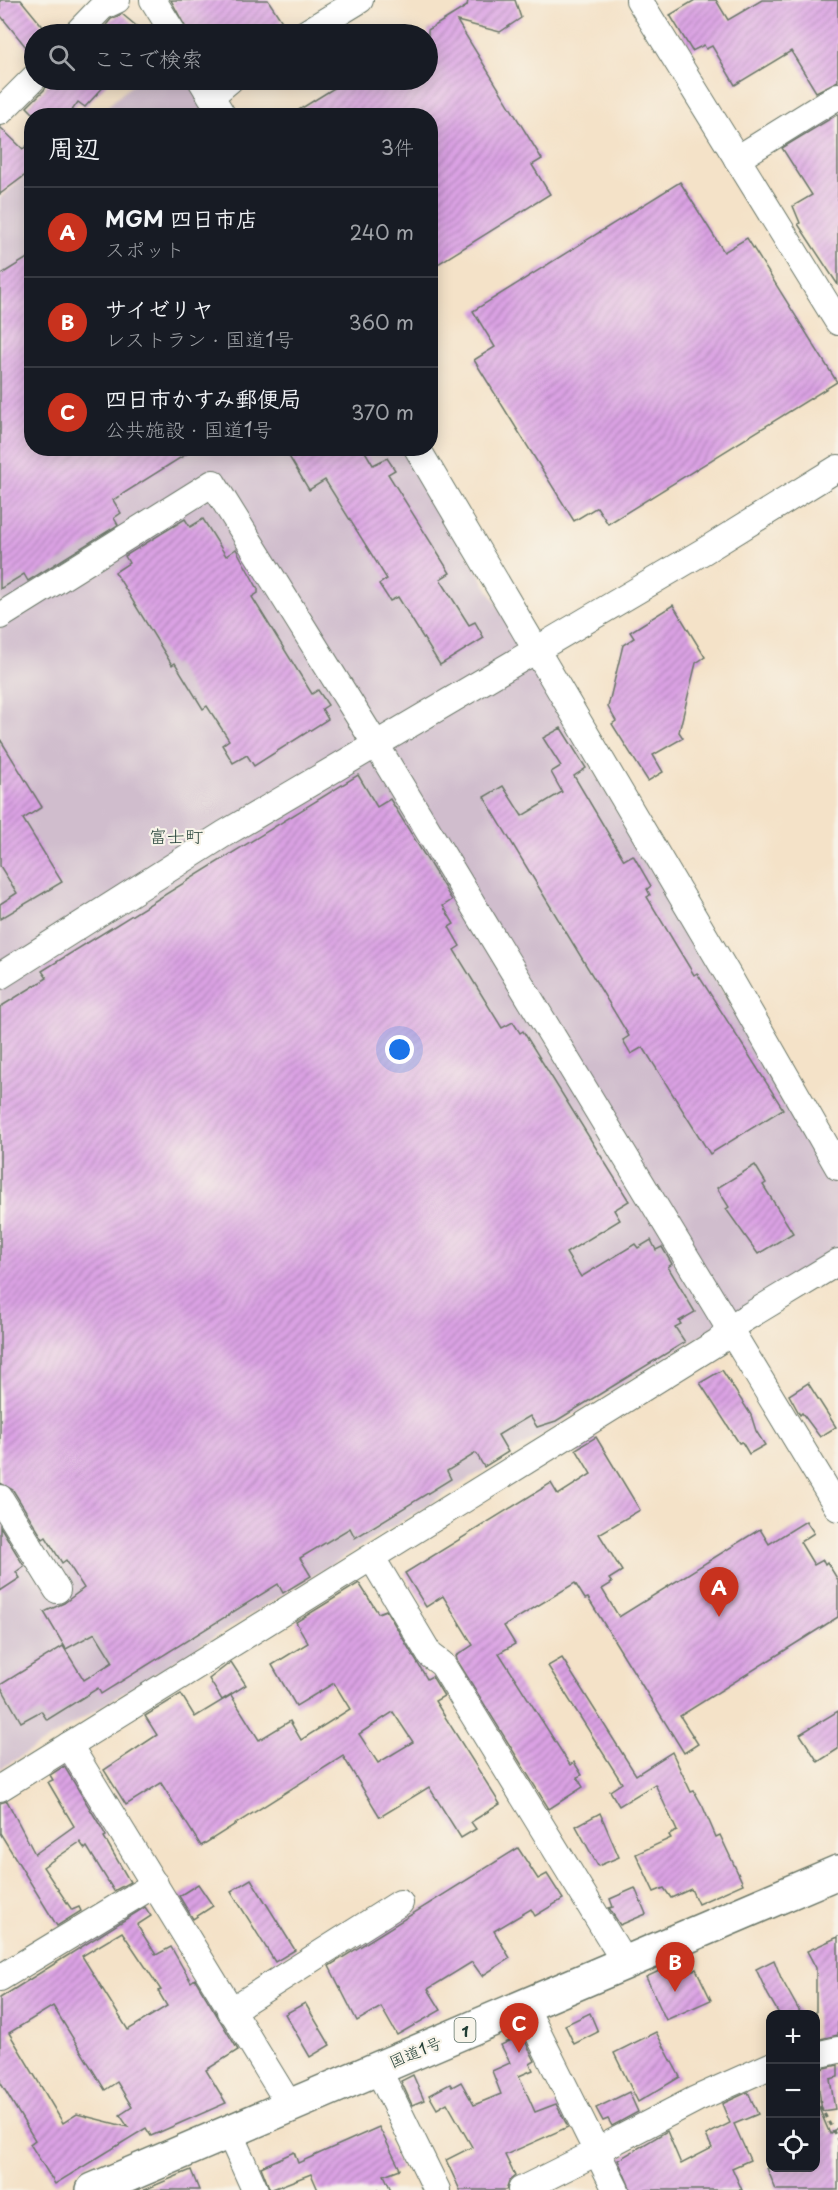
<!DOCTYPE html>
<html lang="ja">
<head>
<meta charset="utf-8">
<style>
  :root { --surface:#171b24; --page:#20242c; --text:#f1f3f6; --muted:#9ea1a6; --line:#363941; --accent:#c8321e }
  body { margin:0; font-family:"Playpen Sans","Klee One",sans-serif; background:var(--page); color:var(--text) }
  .controls { position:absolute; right:18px; bottom:18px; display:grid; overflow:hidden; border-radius:12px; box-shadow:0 3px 15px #0003 }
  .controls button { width:54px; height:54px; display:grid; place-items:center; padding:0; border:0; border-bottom:2px solid var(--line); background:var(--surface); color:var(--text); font:30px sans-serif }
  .you { position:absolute; left:400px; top:1050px; width:21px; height:21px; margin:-15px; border:4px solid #fff; border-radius:50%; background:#1a73e8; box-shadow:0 0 0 9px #1a73e833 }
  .badge { display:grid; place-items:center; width:39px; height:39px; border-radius:50%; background:var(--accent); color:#fff; font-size:20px; font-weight:700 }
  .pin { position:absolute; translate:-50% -50px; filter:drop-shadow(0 2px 3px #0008) }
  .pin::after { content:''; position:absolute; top:32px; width:21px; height:18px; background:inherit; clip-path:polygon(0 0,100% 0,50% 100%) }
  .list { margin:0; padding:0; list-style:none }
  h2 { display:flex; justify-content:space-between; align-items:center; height:78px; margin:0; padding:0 24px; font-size:26px }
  h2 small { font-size:20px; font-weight:400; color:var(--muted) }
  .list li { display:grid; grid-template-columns:39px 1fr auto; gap:18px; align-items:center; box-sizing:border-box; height:90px; padding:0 24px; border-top:2px solid var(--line) }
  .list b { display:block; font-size:22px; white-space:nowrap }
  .list p { margin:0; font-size:20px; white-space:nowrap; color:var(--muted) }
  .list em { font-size:20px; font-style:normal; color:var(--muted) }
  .icon { flex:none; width:33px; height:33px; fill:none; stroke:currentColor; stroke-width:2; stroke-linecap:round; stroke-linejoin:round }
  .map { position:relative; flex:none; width:838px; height:2190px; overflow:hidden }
  .search { position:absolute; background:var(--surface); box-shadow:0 3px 15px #0003; left:24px; top:24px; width:414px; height:66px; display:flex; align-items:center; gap:15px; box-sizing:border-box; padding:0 21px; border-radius:33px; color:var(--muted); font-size:22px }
  .panel { position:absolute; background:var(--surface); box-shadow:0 3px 15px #0003; left:24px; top:108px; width:414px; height:348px; border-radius:24px }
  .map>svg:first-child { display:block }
  .industrial { fill:#d0bdcd }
  .building { fill:url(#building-hatch); fill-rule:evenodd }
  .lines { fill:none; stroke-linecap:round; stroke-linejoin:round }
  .minor-casing { stroke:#6a7768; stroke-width:28 }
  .highway-casing { stroke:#6a7768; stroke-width:36 }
  .path { stroke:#6a7768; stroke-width:3; stroke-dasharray:4.5 4.5; stroke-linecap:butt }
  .minor { stroke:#fff; stroke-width:26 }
  .highway { stroke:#fff; stroke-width:33 }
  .labels { text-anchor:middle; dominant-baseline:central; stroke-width:4.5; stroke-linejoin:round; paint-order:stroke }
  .shield { fill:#f7f3e8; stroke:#60746a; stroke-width:1.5 }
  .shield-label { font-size:15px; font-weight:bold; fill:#1f3d34 }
  .street-label { font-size:16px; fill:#1f3d34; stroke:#f7f3e8 }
  .neighbourhood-label { font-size:18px; fill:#1f3d34; stroke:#f7f3e8 }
</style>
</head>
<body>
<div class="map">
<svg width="838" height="2190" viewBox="0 0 838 2190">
  <defs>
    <pattern id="building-hatch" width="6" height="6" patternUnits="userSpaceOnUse" patternTransform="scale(1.5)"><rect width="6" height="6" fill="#dba2e4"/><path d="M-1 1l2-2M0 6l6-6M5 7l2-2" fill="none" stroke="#b185ba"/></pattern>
  </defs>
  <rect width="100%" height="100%" fill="#f7f3e8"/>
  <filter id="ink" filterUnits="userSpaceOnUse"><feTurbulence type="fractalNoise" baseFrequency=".0167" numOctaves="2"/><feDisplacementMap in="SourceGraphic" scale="12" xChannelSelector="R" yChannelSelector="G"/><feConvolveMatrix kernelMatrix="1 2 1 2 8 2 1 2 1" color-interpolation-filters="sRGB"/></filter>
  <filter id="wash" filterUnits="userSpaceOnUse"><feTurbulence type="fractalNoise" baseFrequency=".008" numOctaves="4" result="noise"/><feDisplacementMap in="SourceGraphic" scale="24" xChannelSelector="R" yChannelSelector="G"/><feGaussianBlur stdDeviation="1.35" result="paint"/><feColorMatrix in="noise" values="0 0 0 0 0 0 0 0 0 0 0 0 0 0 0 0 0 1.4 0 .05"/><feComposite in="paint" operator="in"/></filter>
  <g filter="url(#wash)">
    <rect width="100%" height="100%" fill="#f4e2c8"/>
    <g class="industrial">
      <polygon points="138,80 190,80 211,116 96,116"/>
      <polygon points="31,171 32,448 406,449 838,1188 838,1251 0,1769 0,198"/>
    </g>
    <g id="blocks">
      <g class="building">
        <polygon points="0,0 21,0 49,34 34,34 34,57 0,15"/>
        <polygon points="171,0 268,0 283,23 274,29 278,34 189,34"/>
        <polygon points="468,0 515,0 521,18 500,32 457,21 542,159 532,165 550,194 430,269 430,116 289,116 347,80 428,80 428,30 467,6"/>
        <polygon points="695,0 716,0 728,20 762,0 838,0 838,81 816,92 791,51 735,85 712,46 706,49 704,45 692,51 670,15"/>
        <polygon points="122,14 146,34 99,34 111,19"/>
        <polygon points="49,80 110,80 85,107 78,102 68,116 36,116 27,107 45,89"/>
        <polygon points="838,114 838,285 798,224 800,223 793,206 812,195 782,148"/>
        <polygon points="0,127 23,149 32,141 32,170 0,194"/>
        <polygon points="680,182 724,252 747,238 837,382 608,524 597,507 574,521 474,360 495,347 473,311"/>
        <polygon points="32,255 32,448 196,448 113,500 121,513 114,518 118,525 28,581 24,574 0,589 0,275"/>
        <polygon points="284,448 363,448 373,465 387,458 395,470 388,474 450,573 440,579 469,625 475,622 484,638 440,665 398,597 390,601 379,584 387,579 325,480 309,490"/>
        <polygon points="185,519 190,527 203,519 226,556 236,549 258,589 258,593 252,597 312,694 318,690 328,705 322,709 328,719 254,766 247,755 233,763 222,745 229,740 207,706 203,709 175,663 172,665 115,572 129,563 125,556"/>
        <polygon points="673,605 705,657 696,663 679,732 683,738 653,755 663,772 648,781 612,724 616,721 608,707 623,645 634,638 630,632"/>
        <polygon points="561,728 586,768 574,776 624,860 633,855 651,886 647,889 650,895 647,897 694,975 697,973 783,1109 710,1154 643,1047 631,1054 623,1040 629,1036 484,797 503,786 522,816 562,792 551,772 561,766 543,738"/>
        <polygon points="0,739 42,807 23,819 62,882 0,919 0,904 17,893 0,866"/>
        <polygon points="358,775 377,807 390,799 452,900 443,906 454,924 449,927 460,946 454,950 502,1028 513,1022 520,1033 523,1031 629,1201 614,1210 620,1220 566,1253 581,1277 635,1244 638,1248 651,1240 656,1250 662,1247 672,1264 668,1267 695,1312 679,1321 681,1324 675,1327 685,1342 556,1421 537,1427 530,1416 498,1435 508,1452 484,1467 476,1453 447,1471 451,1479 355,1538 350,1528 300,1558 311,1576 283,1593 278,1584 101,1694 98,1688 47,1720 41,1711 21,1722 0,1685 63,1646 84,1680 113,1662 95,1633 66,1649 44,1612 64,1603 84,1588 66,1560 62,1563 46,1537 43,1539 13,1490 0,1483 0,1007 47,978 42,971"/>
        <polygon points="755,1165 766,1183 763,1185 793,1233 758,1254 726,1209 729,1207 717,1188"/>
        <polygon points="722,1370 751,1415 756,1431 765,1445 749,1454 742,1442 739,1443 700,1383"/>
        <polygon points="808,1383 836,1427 820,1437 802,1413 800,1415 789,1395"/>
        <polygon points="596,1437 640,1510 599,1534 622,1571 609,1579 612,1583 602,1589 619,1617 760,1529 769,1544 806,1521 814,1533 800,1542 814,1565 823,1560 825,1564 827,1562 838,1580 838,1617 680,1716 698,1744 684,1753 588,1598 585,1599 575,1583 504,1626 515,1644 499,1653 570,1765 574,1762 582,1775 577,1777 583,1787 549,1809 457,1660 456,1656 473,1645 443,1596 426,1607 405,1573 551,1483 558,1495 591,1474 576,1449"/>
        <polygon points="0,1526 24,1566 16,1572 20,1578 0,1591"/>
        <path d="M359,1583L378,1613L386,1610L427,1679L432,1676L444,1696L435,1701L500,1804L471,1822L476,1829L461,1838L429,1787L380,1817L343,1756L201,1846L161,1783L126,1805L104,1770L157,1735L145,1716L181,1694L195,1717L231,1695L259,1740L290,1721L301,1740L350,1709L334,1683L296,1706L272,1665L308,1643L296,1622ZM393,1712L413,1742L378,1763L359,1734Z"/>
        <polygon points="562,1658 636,1775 672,1752 691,1792 694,1791 703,1807 716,1837 720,1835 743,1884 698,1904 691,1889 671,1898 664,1888 654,1892 636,1854 671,1838 669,1835 677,1831 655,1784 619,1806 610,1791 622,1783 548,1666"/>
        <polygon points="231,1662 246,1685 222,1700 209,1679"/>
        <polygon points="838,1711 838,1749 818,1762 800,1734"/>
        <polygon points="64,1766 101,1827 106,1836 104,1837 130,1882 114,1891 87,1847 85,1849 80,1842 43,1867 72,1910 79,1907 81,1911 57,1926 0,1833 0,1803 7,1801 35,1854 74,1826 48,1782 53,1780 50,1775"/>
        <polygon points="600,1813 619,1857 598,1866 576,1826"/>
        <polygon points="518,1848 538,1879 547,1874 563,1899 535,1916 531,1909 494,1931 510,1958 482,1976 472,1962 428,1989 441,2010 397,2035 381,2007 357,2021 329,1966"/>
        <polygon points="251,1879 295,1950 275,1962 231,1891"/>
        <polygon points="198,1884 213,1906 193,1919 179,1896"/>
        <polygon points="635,1888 646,1914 620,1925 609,1908 613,1907 610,1899"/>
        <path d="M145,1907L151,1916L137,1925L156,1955L171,1947L191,1982L195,1979L238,2050L206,2070L226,2103L151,2136L146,2128L55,2184L30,2144L35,2140L0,2082V1998ZM122,1932L161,1990L158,1991L167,2006L128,2030L82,1956ZM53,2006L105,2090L117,2082L132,2107L120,2115L128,2127L77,2114L63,2123L9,2033Z"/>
        <polygon points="838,1937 838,2035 816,2040 816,1968 807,1951"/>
        <polygon points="683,1960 688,1972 696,1969 711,2000 666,2020 646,1977"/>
        <polygon points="774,1960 781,1978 801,2014 779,2014 768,1995 756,1969"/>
        <polygon points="305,2003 330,2045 310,2057 285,2014"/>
        <polygon points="590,2013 598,2032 574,2044 565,2025"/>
        <polygon points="656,2032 680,2077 638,2102 614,2053"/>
        <polygon points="522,2035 535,2061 530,2064 533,2070 519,2076 535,2112 556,2104 568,2127 505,2155 515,2176 509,2181 506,2190 460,2190 446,2160 472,2147 447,2103 437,2109 429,2095 450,2084 452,2087 461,2082 474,2105 501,2094 492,2071 510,2063 501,2045"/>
        <polygon points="838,2065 838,2077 830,2079 835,2109 822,2111 816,2070"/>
        <polygon points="413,2075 424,2100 412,2105 401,2081"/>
        <polygon points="629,2092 638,2112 612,2126 608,2119 603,2121 596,2108"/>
        <polygon points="748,2092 758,2114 734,2124 750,2160 732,2168 742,2190 631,2190 618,2160 667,2131 681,2164 712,2148 706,2135 730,2123 722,2104"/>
        <polygon points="816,2101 830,2134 838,2127 838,2190 776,2190 767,2168 816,2168"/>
        <polygon points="379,2127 400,2169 384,2175 391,2190 318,2190 311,2174 270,2190 261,2167 294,2152 298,2163"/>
        <polygon points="191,2170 199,2190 144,2190"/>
      </g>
    </g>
  </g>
  <g filter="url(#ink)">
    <use href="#blocks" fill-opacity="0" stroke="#6a7768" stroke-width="1.5"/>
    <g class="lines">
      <defs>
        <g id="minor">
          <polyline points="153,0 174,34"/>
          <polyline points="639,0 838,322"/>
          <polyline points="76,34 102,7 117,0"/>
          <polyline points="304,34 360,0"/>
          <polyline points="201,80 223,116"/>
          <polyline points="211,96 230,80"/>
          <polyline points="0,112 34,78"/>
          <polyline points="737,159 838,96"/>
          <polyline points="417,448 731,980 838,1167"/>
          <polyline points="0,616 213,483 375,743 838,1508"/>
          <polyline points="0,976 224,834 704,551 838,468"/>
          <polyline points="0,1498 57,1590"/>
          <polyline points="372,1558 430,1655 442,1664 624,1961"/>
          <polyline points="69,1745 290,2106"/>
          <polyline points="0,1788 719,1341 729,1328 838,1262"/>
          <polyline points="0,1978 155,1884"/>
          <polyline points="524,2005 616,2190"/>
          <polyline points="230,2011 400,1903"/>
          <polyline points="816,2055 838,2050"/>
          <polyline points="377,2067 437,2190"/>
          <polyline points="229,2132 255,2190"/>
          <polyline points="596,2151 696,2099 770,2066"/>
          <polyline points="521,2190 597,2152"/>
        </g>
        <polyline id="highway" points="93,2190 838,1872"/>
      </defs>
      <use href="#minor" class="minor-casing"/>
      <use href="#highway" class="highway-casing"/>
      <polyline class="path" points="816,2098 838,2140"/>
      <use href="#minor" class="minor"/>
      <use href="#highway" class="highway"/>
    </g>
  </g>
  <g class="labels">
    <rect class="shield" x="454.5" y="2018" width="21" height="24" rx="4.5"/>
    <g class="shield-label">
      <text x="465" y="2030">1</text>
    </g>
    <g class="street-label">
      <text transform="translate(415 2051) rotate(-23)">国道1号</text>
    </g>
    <g class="neighbourhood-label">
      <text x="176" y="835">富士町</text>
    </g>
  </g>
</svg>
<div class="controls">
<button>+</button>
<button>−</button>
<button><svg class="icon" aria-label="locate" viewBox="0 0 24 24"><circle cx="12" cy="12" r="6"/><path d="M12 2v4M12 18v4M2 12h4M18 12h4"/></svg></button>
</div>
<div class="you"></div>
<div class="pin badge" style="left:719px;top:1617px">A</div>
<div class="pin badge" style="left:675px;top:1992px">B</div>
<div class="pin badge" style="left:519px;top:2053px">C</div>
<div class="search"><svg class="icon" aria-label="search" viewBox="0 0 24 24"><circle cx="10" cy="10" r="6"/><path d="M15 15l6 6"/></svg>ここで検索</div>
<section class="panel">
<h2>周辺<small>3件</small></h2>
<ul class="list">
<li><span class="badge">A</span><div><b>MGM 四日市店</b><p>スポット</p></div><em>240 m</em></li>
<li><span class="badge">B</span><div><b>サイゼリヤ</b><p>レストラン · 国道1号</p></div><em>360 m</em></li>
<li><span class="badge">C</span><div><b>四日市かすみ郵便局</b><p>公共施設 · 国道1号</p></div><em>370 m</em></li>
</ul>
</section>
</div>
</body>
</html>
